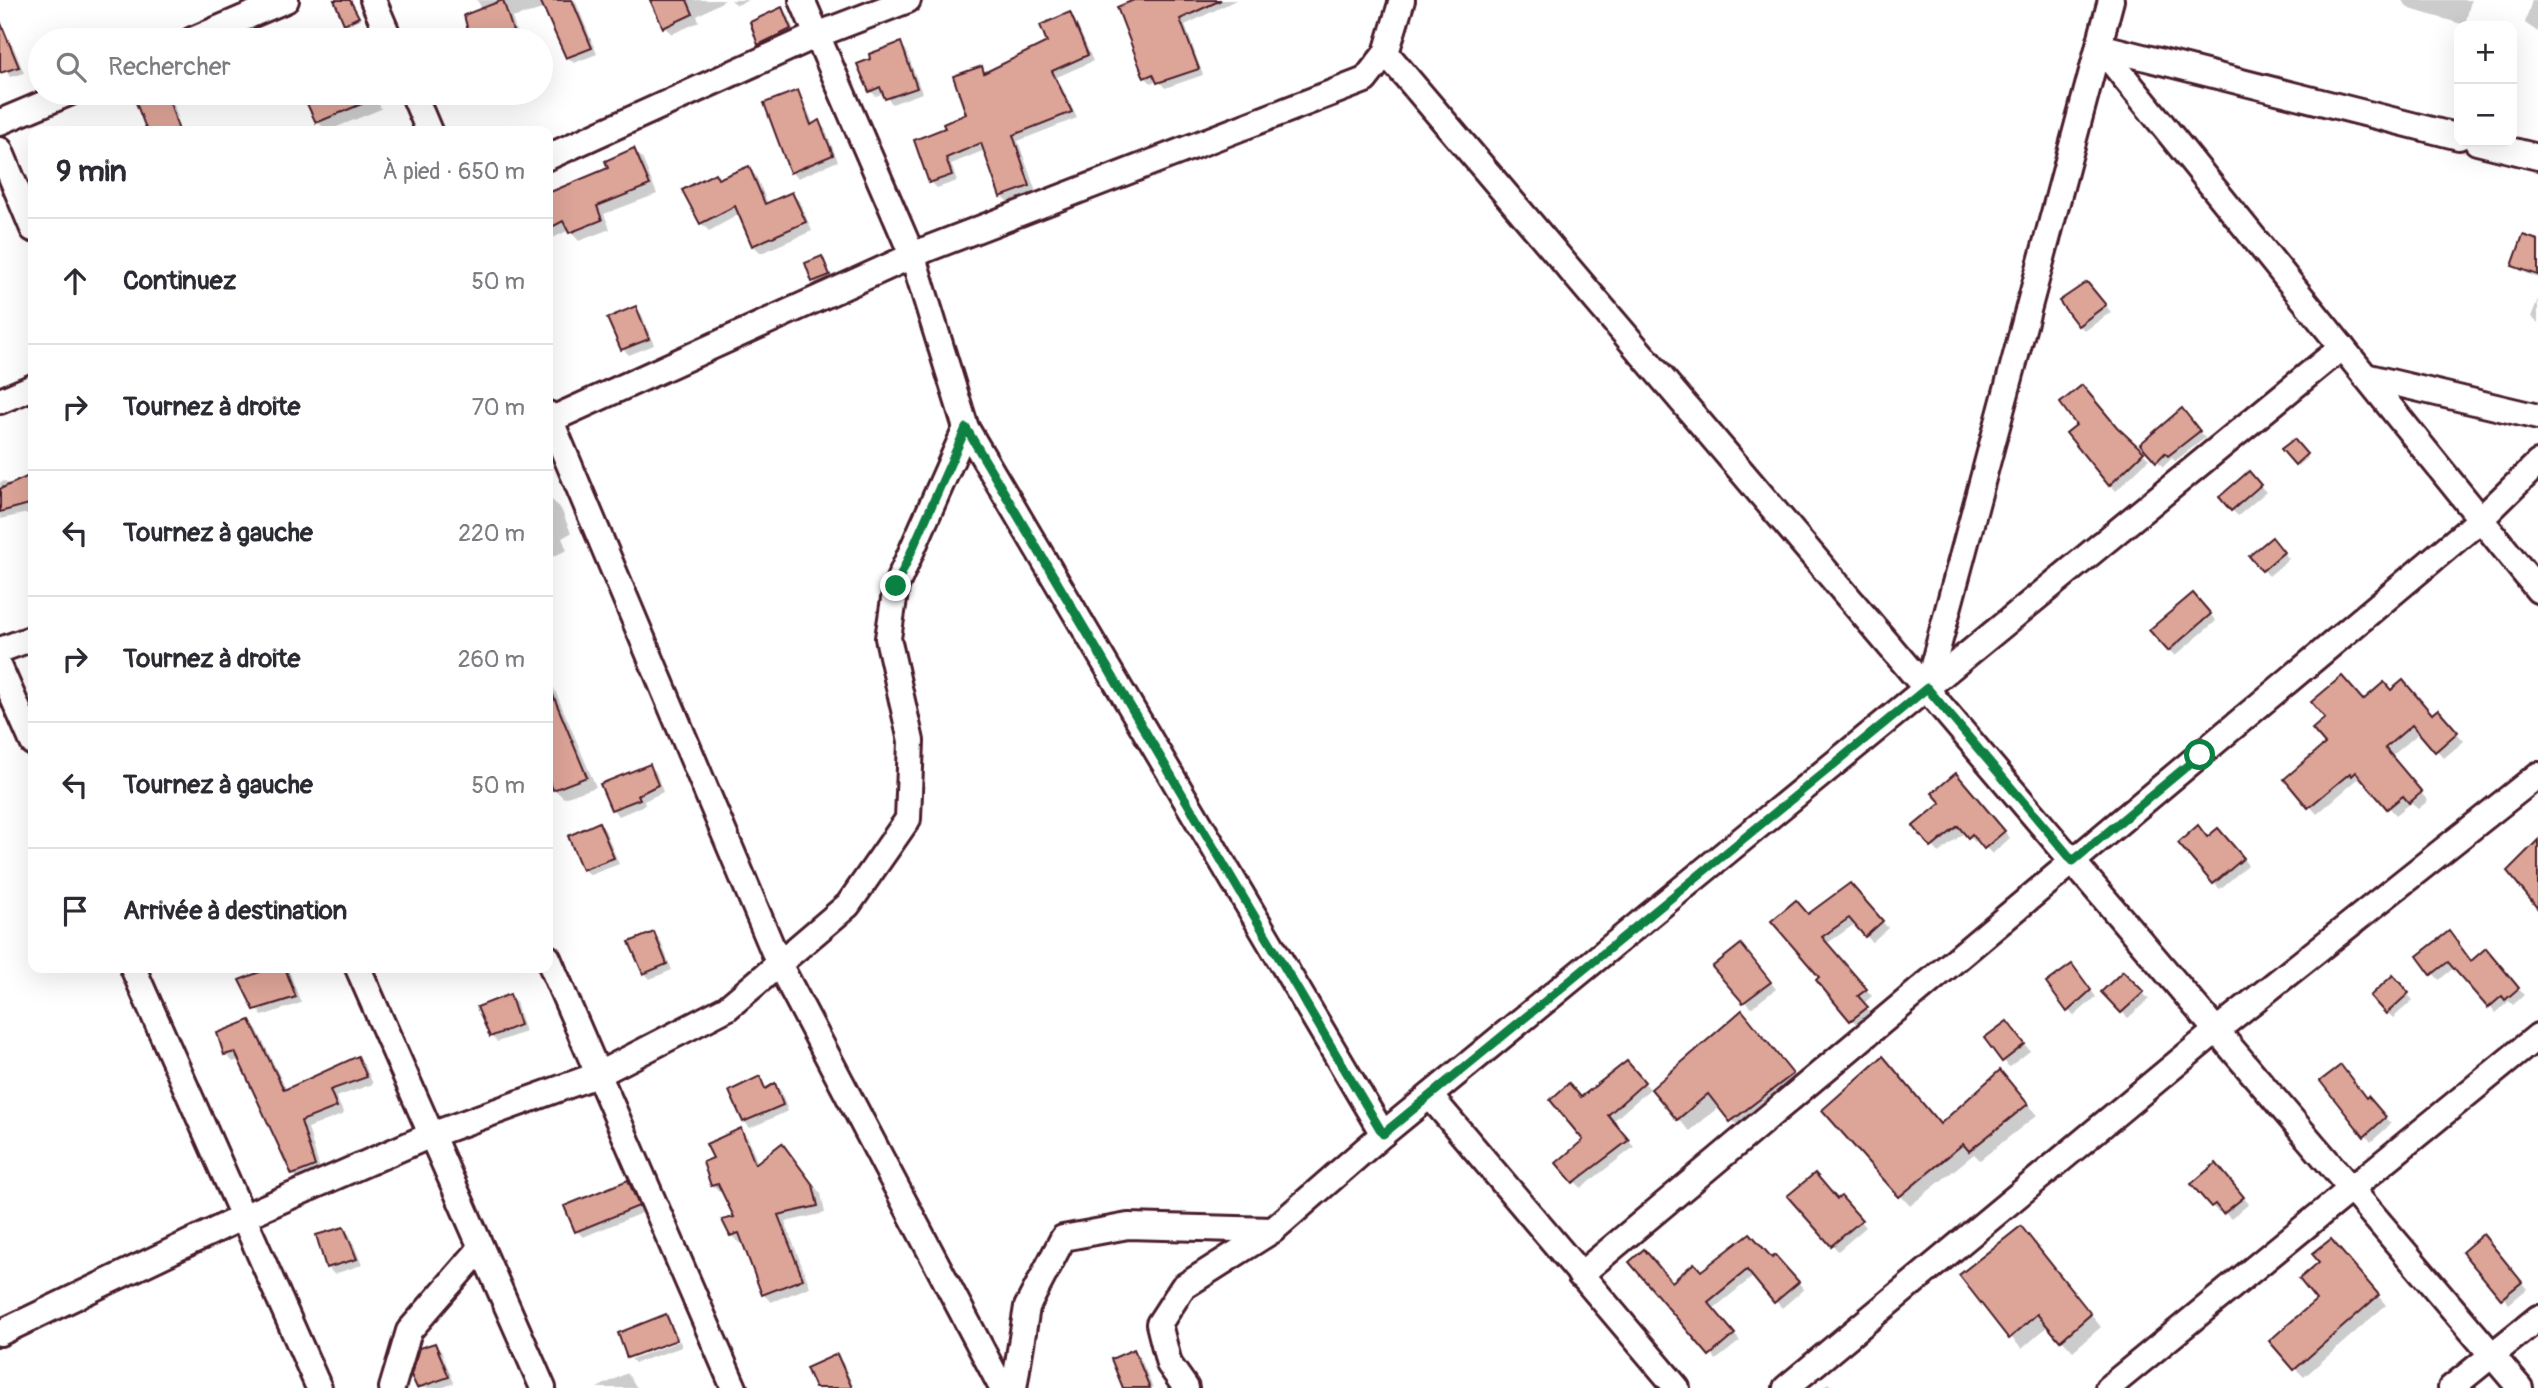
<!DOCTYPE html>
<html lang="fr">
<head>
<meta charset="utf-8">
<style>
  :root { --surface:#fff; --page:#f2f2f3; --text:#2b2b33; --muted:#7c7c81; --line:#e1e1e2 }
  body { margin:0; font-family:Pangolin,sans-serif; background:var(--page); color:var(--text) }
  .controls { position:absolute; right:21px; top:21px; display:grid; overflow:hidden; border-radius:14px; box-shadow:0 7px 28px #0002 }
  .controls button { width:63px; height:63px; display:grid; place-items:center; padding:0; border:0; border-bottom:2px solid var(--line); background:var(--surface); color:var(--text); font:35px sans-serif }
  .stop { position:absolute; width:21px; height:21px; margin:-16px; border:5px solid #0b8043; border-radius:50%; background:#fff }
  .stop.end { background:#0b8043; border-color:#fff; box-shadow:0 2px 7px #0008 }
  .list { margin:0; padding:0; list-style:none }
  h2 { display:flex; justify-content:space-between; align-items:center; height:91px; margin:0; padding:0 28px; font-size:30px }
  h2 small { font-size:23px; font-weight:400; color:var(--muted) }
  .list li { display:grid; grid-template-columns:46px 1fr auto; gap:21px; align-items:center; box-sizing:border-box; height:126px; padding:0 28px; border-top:2px solid var(--line) }
  .list b { display:block; font-size:26px; white-space:nowrap }
  .list em { font-size:23px; font-style:normal; color:var(--muted) }
  .icon { flex:none; width:38px; height:38px; fill:none; stroke:currentColor; stroke-width:2; stroke-linecap:round; stroke-linejoin:round }
  .map { position:relative; flex:none; width:2538px; height:1388px; overflow:hidden }
  .search { position:absolute; background:var(--surface); box-shadow:0 7px 28px #0002; left:28px; top:28px; width:525px; height:77px; display:flex; align-items:center; gap:18px; box-sizing:border-box; padding:0 24px; border-radius:38px; color:var(--muted); font-size:26px }
  .panel { position:absolute; background:var(--surface); box-shadow:0 7px 28px #0002; left:28px; top:126px; width:525px; height:847px; border-radius:14px }
  .map>svg:first-child { display:block }
  .shadow { fill:#0003 }
  .building { fill:#dda498; stroke:#4a1f2b; stroke-width:2 }
  .lines { fill:none; stroke-linecap:round; stroke-linejoin:round }
  .street-casing { stroke:#4a1f2b; stroke-width:30 }
  .street { stroke:#fff; stroke-width:24 }
  .route { stroke:#0b8043; stroke-width:9 }
</style>
</head>
<body>
<div class="map">
<svg width="2538" height="1388" viewBox="0 0 2538 1388">
  <rect width="100%" height="100%" fill="#fff"/>
  <filter id="ink" filterUnits="userSpaceOnUse"><feTurbulence type="fractalNoise" baseFrequency=".0143" numOctaves="2"/><feDisplacementMap in="SourceGraphic" scale="14" xChannelSelector="R" yChannelSelector="G"/><feConvolveMatrix kernelMatrix="1 2 1 2 8 2 1 2 1" color-interpolation-filters="sRGB"/></filter>
  <g filter="url(#ink)">
    <g class="shadow">
      <polygon points="336,0 350,0 360,19 348,25"/>
      <polygon points="477,0 575,0 597,54 574,63 567,57 546,8 512,18 518,37 508,40 490,40 488,37 477,40 471,34 482,9"/>
      <polygon points="652,0 725,0 697,16 699,22 672,34 664,27"/>
      <polygon points="731,0 749,0 737,5"/>
      <polygon points="1128,0 1236,0 1185,25 1203,75 1165,88 1158,80 1151,83 1145,77"/>
      <polygon points="2401,0 2471,0 2465,25 2410,9"/>
      <polygon points="2532,0 2538,0 2538,32 2525,23"/>
      <polygon points="782,9 788,15 796,35 766,50 760,44"/>
      <polygon points="1069,14 1075,20 1093,61 1057,77 1077,118 1018,141 1036,192 1008,202 1002,196 985,150 951,164 957,181 937,188 931,182 947,129 968,115 982,68 987,74 1049,42"/>
      <polygon points="7,40 13,46 24,73 10,77 0,60 0,43"/>
      <polygon points="901,44 906,50 922,93 892,104 884,93 876,96 870,91"/>
      <polygon points="797,92 803,99 814,125 819,123 825,129 838,161 798,178 791,172"/>
      <polygon points="156,93 171,95 178,118 152,128 137,101"/>
      <polygon points="304,93 375,93 381,109 327,131 318,122"/>
      <polygon points="220,125 225,131 203,131"/>
      <polygon points="633,150 642,158 657,194 604,214 610,229 579,241 569,230 553,238 548,233 548,195 611,169"/>
      <polygon points="748,168 756,176 768,204 792,194 800,202 812,231 761,253 753,245 740,214 709,231 701,223 715,175 720,180"/>
      <polygon points="2538,242 2538,278 2521,271 2514,265"/>
      <polygon points="821,258 831,278 816,284 814,281"/>
      <polygon points="2093,290 2111,312 2085,331 2079,325"/>
      <polygon points="2538,299 2538,323 2531,317"/>
      <polygon points="636,308 642,315 654,345 629,355 623,349"/>
      <polygon points="2188,416 2205,438 2175,461 2172,458 2163,467 2142,445"/>
      <polygon points="2121,433 2149,459 2116,491 2068,434"/>
      <polygon points="2294,441 2308,458 2298,466 2284,449"/>
      <polygon points="33,476 33,512 0,519 0,482 5,481 11,486"/>
      <polygon points="2255,480 2266,492 2238,516 2232,510"/>
      <polygon points="548,496 561,509 571,533 562,538 567,550 548,559"/>
      <polygon points="2278,545 2289,559 2269,576 2251,556"/>
      <polygon points="2199,601 2216,621 2175,656 2169,650"/>
      <polygon points="548,674 596,787 564,798 554,789 548,774"/>
      <polygon points="2391,692 2433,716 2445,719 2464,741 2444,758 2420,732 2391,757 2428,801 2418,809 2411,803 2396,815 2364,779 2361,782 2358,779 2317,814 2286,779 2328,744 2364,702"/>
      <polygon points="650,766 656,772 663,792 644,801 645,805 619,816 612,809"/>
      <polygon points="1962,781 2010,838 1992,854 1978,839 1975,842 1965,832 1939,853 1933,846 1943,803"/>
      <polygon points="599,824 605,830 619,864 590,875 583,869"/>
      <polygon points="2224,836 2248,865 2220,889 2214,883 2208,838"/>
      <polygon points="1856,892 1888,928 1872,942 1855,924 1826,944 1872,996 1863,1004 1872,1014 1858,1026 1818,980 1822,977 1808,916"/>
      <polygon points="654,934 660,940 672,970 650,979 644,973"/>
      <polygon points="1747,952 1776,989 1751,1008 1715,968"/>
      <polygon points="2419,956 2472,963 2492,957 2524,995 2513,1005 2509,1001 2496,1013 2455,967 2439,980"/>
      <polygon points="275,968 289,971 301,1003 262,1016 242,981"/>
      <polygon points="2078,972 2096,997 2074,1016 2068,1010"/>
      <polygon points="2123,973 2149,999 2128,1018 2103,992"/>
      <polygon points="2393,978 2413,1000 2393,1018 2387,1012"/>
      <polygon points="509,996 516,1002 525,1032 497,1042 491,1036"/>
      <polygon points="249,1022 257,1029 287,1091 357,1058 365,1066 373,1084 336,1097 344,1114 308,1128 321,1173 301,1182 293,1174 241,1059 233,1062 225,1054"/>
      <polygon points="1754,1025 1803,1087 1744,1133 1720,1106 1690,1131 1678,1119"/>
      <polygon points="2013,1029 2030,1051 2009,1067 1987,1039"/>
      <polygon points="1633,1070 1650,1089 1612,1122 1634,1147 1581,1188 1559,1163 1586,1140 1581,1099"/>
      <polygon points="760,1078 768,1089 775,1085 781,1091 788,1111 750,1128 744,1121"/>
      <polygon points="2322,1081 2366,1100 2391,1124 2371,1142"/>
      <polygon points="2010,1083 2037,1115 1980,1160 1974,1154 1910,1206 1824,1110 1941,1125"/>
      <polygon points="740,1130 748,1138 758,1164 782,1146 821,1194 825,1213 785,1222 810,1287 771,1302 763,1294 744,1241 739,1243 731,1235 737,1218 724,1192 721,1193 713,1185 716,1159"/>
      <polygon points="2222,1172 2249,1204 2231,1219 2222,1210 2218,1212 2212,1206"/>
      <polygon points="627,1182 634,1188 644,1212 583,1237 577,1231"/>
      <polygon points="1838,1201 1847,1204 1866,1227 1838,1251 1832,1244"/>
      <polygon points="2020,1228 2101,1327 2073,1351 2049,1325 2022,1349 2011,1337"/>
      <polygon points="343,1229 350,1235 362,1265 334,1274 328,1268 318,1236"/>
      <polygon points="2489,1242 2527,1289 2509,1304 2465,1252"/>
      <polygon points="2339,1250 2386,1305 2304,1377 2295,1368"/>
      <polygon points="1772,1260 1781,1263 1804,1289 1782,1308 1754,1276 1713,1309 1740,1341 1716,1360 1672,1284 1702,1273"/>
      <polygon points="665,1316 679,1338 629,1358 620,1334"/>
      <polygon points="680,1341 682,1347 635,1363 631,1359"/>
      <polygon points="434,1345 441,1351 454,1383 441,1388 419,1388 413,1375"/>
      <polygon points="1134,1351 1140,1357 1153,1388 1125,1388"/>
      <polygon points="837,1356 843,1363 854,1388 817,1388"/>
      <polygon points="627,1373 637,1388 597,1388"/>
      <polygon points="1828,1383 1833,1388 1823,1388"/>
    </g>
    <g class="building">
      <polygon points="334,0 350,0 359,17 344,24"/>
      <polygon points="503,0 513,31 487,39 484,31 469,35 464,15"/>
      <polygon points="540,0 572,0 592,48 566,58"/>
      <polygon points="650,0 687,0 693,14 663,28"/>
      <polygon points="1134,0 1221,0 1180,19 1199,69 1157,83 1153,74 1144,78 1117,7"/>
      <polygon points="782,7 791,29 758,45 750,22"/>
      <polygon points="1070,12 1088,55 1052,71 1072,112 1013,135 1030,186 1000,197 981,143 946,158 952,175 929,183 914,140 945,128 943,124 966,114 953,76 982,66 984,73 1047,42 1040,25"/>
      <polygon points="0,21 19,67 0,73"/>
      <polygon points="901,42 917,88 885,99 880,87 869,92 857,64 870,59 869,54"/>
      <polygon points="798,90 811,125 819,120 833,155 790,173 764,103"/>
      <polygon points="151,93 167,93 179,131 147,131 135,100"/>
      <polygon points="302,93 388,93 316,123"/>
      <polygon points="634,148 650,185 597,206 602,220 569,233 563,221 548,229 548,193 608,168 605,161"/>
      <polygon points="749,166 765,204 792,192 806,222 752,246 735,206 700,224 682,190 715,173 718,179"/>
      <polygon points="2523,235 2538,240 2538,275 2512,266"/>
      <polygon points="822,256 830,275 812,282 805,263"/>
      <polygon points="2087,282 2106,305 2078,326 2059,301"/>
      <polygon points="636,306 649,339 621,350 607,318"/>
      <polygon points="2082,385 2117,427 2144,452 2109,486 2066,433 2076,425 2060,403"/>
      <polygon points="2182,408 2200,431 2168,456 2165,453 2156,462 2140,444"/>
      <polygon points="2294,439 2307,454 2295,465 2281,449"/>
      <polygon points="2249,471 2261,485 2231,511 2219,497"/>
      <polygon points="33,474 33,503 0,512 0,489"/>
      <polygon points="2272,537 2284,552 2262,571 2249,556"/>
      <polygon points="2193,593 2211,614 2168,651 2149,630"/>
      <polygon points="2342,676 2363,700 2384,682 2391,690 2403,680 2432,714 2438,709 2458,732 2435,752 2412,725 2385,748 2422,792 2409,803 2403,796 2387,809 2356,772 2352,776 2350,773 2308,808 2284,779 2325,744 2312,729 2325,718 2311,702"/>
      <polygon points="548,683 587,777 553,790 548,778"/>
      <polygon points="650,764 658,785 638,795 640,799 611,810 600,784"/>
      <polygon points="1956,773 2005,831 1984,849 1972,834 1968,838 1958,826 1931,848 1913,826 1941,803 1932,793"/>
      <polygon points="599,822 614,858 582,870 568,836"/>
      <polygon points="2198,825 2207,837 2218,828 2244,858 2213,884 2178,843"/>
      <polygon points="2538,840 2538,909 2507,871"/>
      <polygon points="1850,883 1883,921 1865,937 1849,918 1822,937 1867,989 1858,996 1868,1007 1850,1021 1816,980 1819,977 1771,921 1796,900 1808,914"/>
      <polygon points="2449,931 2471,961 2486,948 2519,988 2505,1000 2502,996 2488,1008 2448,962 2431,975 2417,956"/>
      <polygon points="654,932 667,964 643,974 629,942"/>
      <polygon points="1741,944 1771,982 1743,1003 1712,967"/>
      <polygon points="2072,964 2091,990 2067,1012 2046,983"/>
      <polygon points="270,968 285,968 296,997 254,1010 239,980"/>
      <polygon points="2123,971 2144,992 2121,1013 2101,992"/>
      <polygon points="2393,975 2409,993 2386,1014 2370,996"/>
      <polygon points="510,994 520,1025 490,1037 477,1007"/>
      <polygon points="1742,1010 1793,1074 1730,1122 1708,1094 1677,1120 1651,1089"/>
      <polygon points="250,1020 284,1090 358,1056 367,1077 330,1090 337,1107 301,1121 315,1166 292,1175 235,1052 224,1055 217,1033"/>
      <polygon points="2007,1021 2025,1044 2002,1062 1984,1038"/>
      <polygon points="1883,1056 1940,1124 2000,1070 2028,1104 1969,1151 1963,1144 1899,1197 1822,1110"/>
      <polygon points="1627,1061 1645,1082 1608,1115 1629,1140 1573,1183 1556,1163 1583,1140 1550,1100 1569,1083 1581,1097"/>
      <polygon points="2341,1065 2366,1098 2368,1096 2386,1117 2364,1137 2320,1081"/>
      <polygon points="760,1076 765,1089 775,1083 783,1105 743,1122 729,1091"/>
      <polygon points="741,1128 755,1164 782,1143 813,1185 818,1206 778,1215 803,1279 762,1295 739,1233 730,1236 722,1220 734,1217 718,1184 711,1186 703,1162 713,1158 706,1144"/>
      <polygon points="2216,1163 2244,1197 2223,1214 2215,1204 2211,1207 2191,1184"/>
      <polygon points="1815,1173 1837,1199 1841,1196 1862,1220 1831,1246 1787,1196"/>
      <polygon points="628,1180 639,1206 575,1232 564,1206"/>
      <polygon points="2021,1226 2091,1314 2060,1341 2037,1314 2009,1339 1959,1275"/>
      <polygon points="344,1227 357,1259 326,1268 316,1235"/>
      <polygon points="1750,1233 1772,1258 1775,1255 1799,1282 1774,1303 1747,1270 1708,1302 1735,1334 1709,1356 1629,1262 1644,1249 1672,1282 1694,1263 1701,1271"/>
      <polygon points="2483,1234 2522,1282 2501,1299 2462,1252"/>
      <polygon points="2331,1239 2379,1295 2294,1370 2269,1341 2316,1300 2299,1279 2319,1262 2312,1254"/>
      <polygon points="666,1314 677,1340 627,1358 618,1333"/>
      <polygon points="435,1343 449,1377 417,1388 411,1375 419,1348"/>
      <polygon points="1134,1349 1150,1388 1123,1388 1111,1359"/>
      <polygon points="837,1354 852,1388 815,1388 806,1368"/>
    </g>
    <g class="lines">
      <defs>
        <g id="street">
          <polyline points="373,0 390,40"/>
          <polyline points="802,0 913,257 966,428 1383,1134"/>
          <polyline points="192,40 286,0"/>
          <polyline points="2099,46 2538,590"/>
          <polyline points="2099,46 2459,137"/>
          <polyline points="1386,53 2520,1388"/>
          <polyline points="413,93 429,131"/>
          <polyline points="0,122 69,93"/>
          <polyline points="2477,142 2538,157"/>
          <polyline points="0,150 33,229"/>
          <polyline points="548,157 817,35 908,0"/>
          <polyline points="2365,376 2538,417"/>
          <polyline points="0,401 33,387"/>
          <polyline points="548,414 779,964 1002,1388"/>
          <polyline points="548,421 927,249 1365,80 1386,53 1402,0"/>
          <polyline points="0,650 33,638"/>
          <polyline points="0,668 33,743"/>
          <polyline points="1927,688 2111,0"/>
          <polyline points="548,958 734,1388"/>
          <polyline points="133,968 319,1388"/>
          <polyline points="358,968 543,1388"/>
          <polyline points="1430,1096 1677,1388"/>
          <polyline points="1580,1275 2481,519 2538,463"/>
          <polyline points="0,1333 243,1217 431,1135 597,1075 727,1008 848,905 908,819 911,741 888,638 896,586 966,428"/>
          <polyline points="392,1388 409,1331 481,1248"/>
          <polyline points="1014,1388 1027,1307 1063,1238 1128,1226 1273,1230"/>
          <polyline points="1186,1388 1169,1364 1159,1324 1183,1287 1273,1230 1383,1134 2342,347"/>
          <polyline points="1786,1388 2217,1030 2538,775"/>
          <polyline points="2108,1388 2538,1036"/>
          <polyline points="2451,1388 2538,1318"/>
        </g>
      </defs>
      <use href="#street" class="street-casing"/>
      <use href="#street" class="street"/>
    </g>
  </g>
  <g class="lines" filter="url(#ink)">
    <polyline class="route" points="896,586 966,428 1383,1134 1927,688 2073,861 2200,755"/>
  </g>
</svg>
<div class="controls">
<button>+</button>
<button>−</button>
</div>
<div class="stop" style="left:2200px;top:755px"></div>
<div class="stop end" style="left:896px;top:586px"></div>
<div class="search"><svg class="icon" aria-label="search" viewBox="0 0 24 24"><circle cx="10" cy="10" r="6"/><path d="M15 15l6 6"/></svg>Rechercher</div>
<section class="panel">
<h2>9 min<small>À pied · 650 m</small></h2>
<ul class="list">
<li><svg class="icon" aria-label="ahead" viewBox="0 0 24 24"><path d="M12 20V5M6 11l6-6 6 6"/></svg><div><b>Continuez</b></div><em>50 m</em></li>
<li><svg class="icon" aria-label="right" viewBox="0 0 24 24"><path d="M7 20v-9h11M14 6l5 5-5 5"/></svg><div><b>Tournez à droite</b></div><em>70 m</em></li>
<li><svg class="icon" aria-label="left" viewBox="0 0 24 24"><path d="M17 20v-9H6M10 6l-5 5 5 5"/></svg><div><b>Tournez à gauche</b></div><em>220 m</em></li>
<li><svg class="icon" aria-label="right" viewBox="0 0 24 24"><path d="M7 20v-9h11M14 6l5 5-5 5"/></svg><div><b>Tournez à droite</b></div><em>260 m</em></li>
<li><svg class="icon" aria-label="left" viewBox="0 0 24 24"><path d="M17 20v-9H6M10 6l-5 5 5 5"/></svg><div><b>Tournez à gauche</b></div><em>50 m</em></li>
<li><svg class="icon" aria-label="arrive" viewBox="0 0 24 24"><path d="M6 21V4h12l-3 4 3 4H6"/></svg><div><b>Arrivée à destination</b></div></li>
</ul>
</section>
</div>
</body>
</html>
